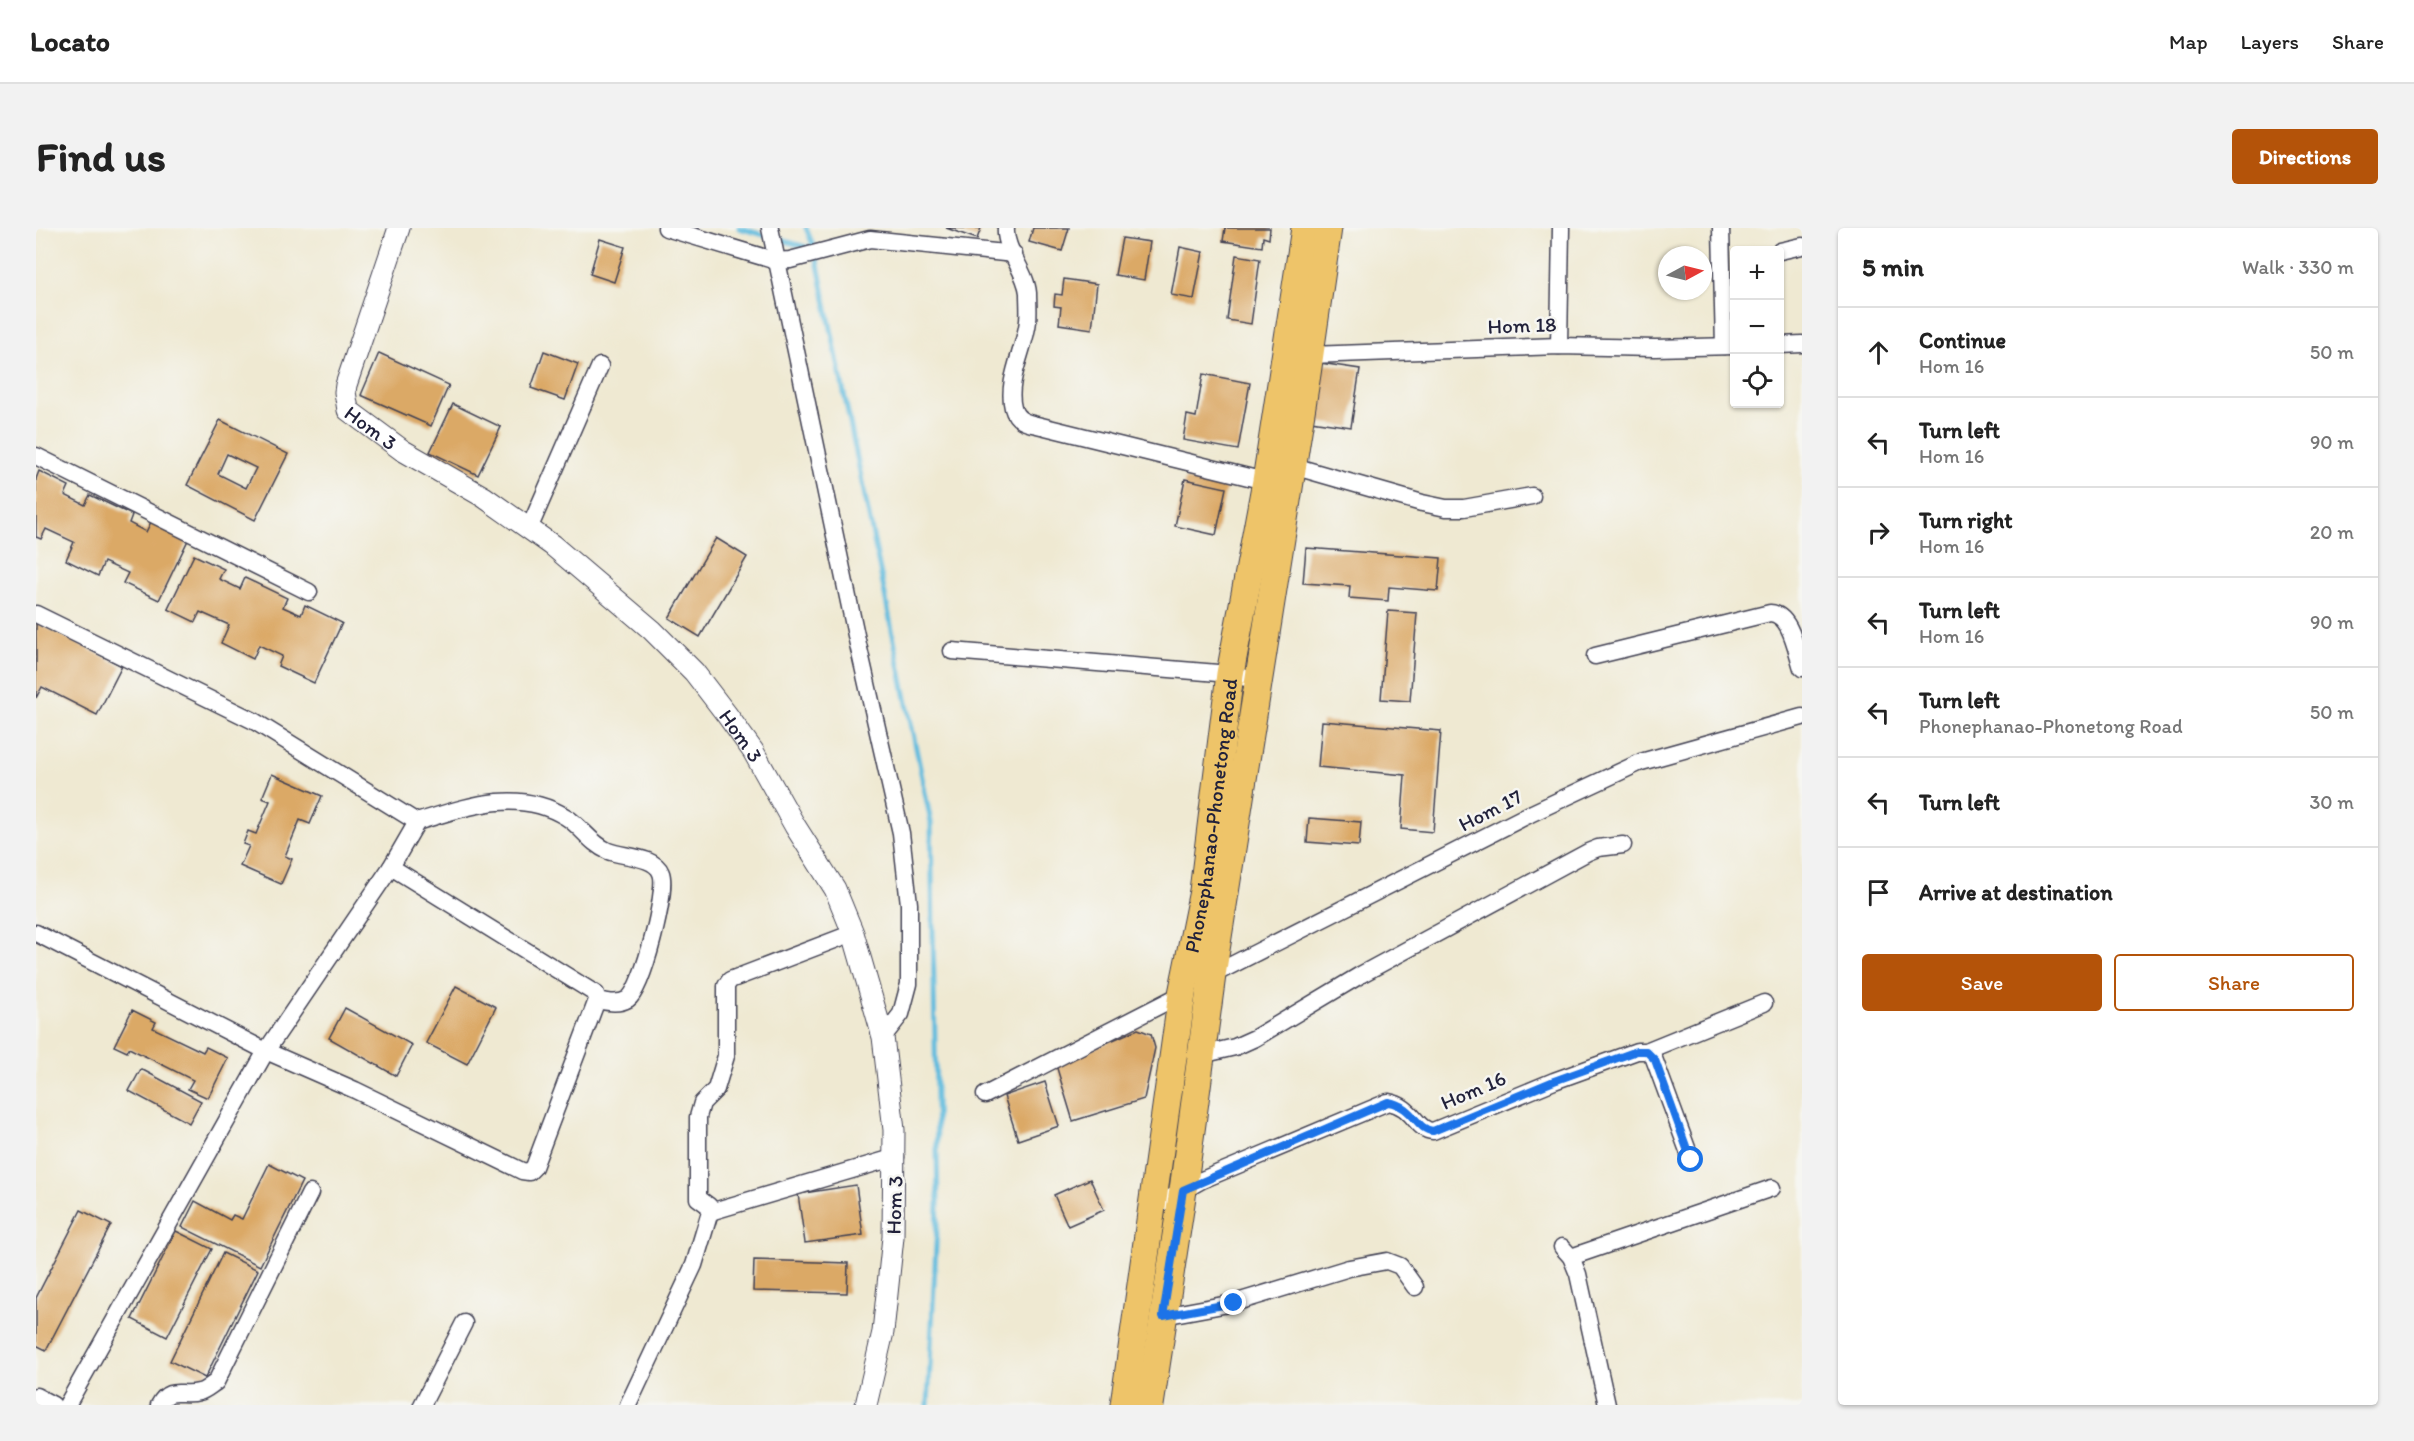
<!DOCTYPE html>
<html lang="en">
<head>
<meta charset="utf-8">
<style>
  :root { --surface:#fff; --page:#f2f2f2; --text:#222; --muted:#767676; --line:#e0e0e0; --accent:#b45309 }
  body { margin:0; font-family:Itim,sans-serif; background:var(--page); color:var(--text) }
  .controls { position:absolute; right:18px; top:18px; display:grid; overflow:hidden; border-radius:6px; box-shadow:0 2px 4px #0004 }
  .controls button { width:54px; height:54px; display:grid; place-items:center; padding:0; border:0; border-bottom:2px solid var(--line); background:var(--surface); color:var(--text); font:30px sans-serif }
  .compass { position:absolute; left:1622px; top:18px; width:54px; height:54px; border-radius:50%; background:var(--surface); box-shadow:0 2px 4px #0004; rotate:83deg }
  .stop { position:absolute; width:18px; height:18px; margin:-14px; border:4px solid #1a73e8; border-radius:50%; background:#fff }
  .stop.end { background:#1a73e8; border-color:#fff; box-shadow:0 2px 6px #0008 }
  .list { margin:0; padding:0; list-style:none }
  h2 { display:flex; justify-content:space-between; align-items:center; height:78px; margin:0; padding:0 24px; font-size:26px }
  h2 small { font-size:20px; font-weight:400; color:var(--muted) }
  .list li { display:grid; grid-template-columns:39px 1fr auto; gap:18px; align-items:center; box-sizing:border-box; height:90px; padding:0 24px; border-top:2px solid var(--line) }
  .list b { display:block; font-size:22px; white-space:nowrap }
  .list p { margin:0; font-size:20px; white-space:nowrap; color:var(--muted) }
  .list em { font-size:20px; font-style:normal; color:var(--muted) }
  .actions { display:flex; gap:12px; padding:18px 24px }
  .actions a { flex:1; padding:14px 0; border:2px solid var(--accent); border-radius:6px; text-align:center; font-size:21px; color:var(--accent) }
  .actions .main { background:var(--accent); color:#fff }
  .icon { flex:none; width:33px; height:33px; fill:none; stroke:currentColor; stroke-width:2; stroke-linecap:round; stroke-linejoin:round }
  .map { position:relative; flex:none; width:1766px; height:1177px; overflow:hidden; border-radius:6px }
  header { display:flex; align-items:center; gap:36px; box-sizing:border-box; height:84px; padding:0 30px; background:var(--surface); border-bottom:2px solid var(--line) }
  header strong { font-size:28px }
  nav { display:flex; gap:33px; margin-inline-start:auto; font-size:21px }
  .intro { display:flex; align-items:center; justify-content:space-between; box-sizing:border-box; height:144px; padding:0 36px }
  h1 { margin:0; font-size:42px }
  .button { padding:15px 27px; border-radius:6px; background:var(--accent); color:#fff; font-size:21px; font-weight:700 }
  main { display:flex; gap:36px; padding:0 36px }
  aside { flex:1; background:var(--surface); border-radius:6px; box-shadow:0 2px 4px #0004 }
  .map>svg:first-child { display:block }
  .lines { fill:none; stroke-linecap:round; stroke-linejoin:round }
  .stream { stroke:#60bcde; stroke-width:5 }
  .building { fill:#dba966; fill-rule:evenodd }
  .minor-casing { stroke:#414052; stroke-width:19 }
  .tertiary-casing { stroke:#414052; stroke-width:23 }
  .primary-casing { stroke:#414052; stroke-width:29 }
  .minor { stroke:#fff; stroke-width:16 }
  .tertiary { stroke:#fff; stroke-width:21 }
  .primary { stroke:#eec469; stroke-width:27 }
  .route { stroke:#1a73e8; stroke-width:8 }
  .labels { text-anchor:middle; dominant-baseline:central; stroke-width:5; stroke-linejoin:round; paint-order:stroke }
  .street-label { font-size:21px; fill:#22223b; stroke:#f6f6f2 }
</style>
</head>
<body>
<header>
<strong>Locato</strong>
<nav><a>Map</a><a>Layers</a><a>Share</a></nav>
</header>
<div class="intro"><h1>Find us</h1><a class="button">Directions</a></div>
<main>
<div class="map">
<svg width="1766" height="1177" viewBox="0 0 1766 1177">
  <rect width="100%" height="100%" fill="#f6f6f2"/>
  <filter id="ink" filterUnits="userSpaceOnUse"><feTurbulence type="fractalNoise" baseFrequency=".0167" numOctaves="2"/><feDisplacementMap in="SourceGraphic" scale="12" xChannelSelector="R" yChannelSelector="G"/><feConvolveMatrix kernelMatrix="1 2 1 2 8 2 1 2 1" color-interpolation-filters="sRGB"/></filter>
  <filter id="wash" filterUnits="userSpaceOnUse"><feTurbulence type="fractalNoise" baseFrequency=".008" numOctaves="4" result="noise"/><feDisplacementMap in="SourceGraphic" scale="24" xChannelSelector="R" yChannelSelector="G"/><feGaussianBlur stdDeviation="1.35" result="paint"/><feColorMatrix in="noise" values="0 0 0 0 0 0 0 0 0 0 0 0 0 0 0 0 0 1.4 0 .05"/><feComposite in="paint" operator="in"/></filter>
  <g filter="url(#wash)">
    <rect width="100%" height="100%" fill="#efe9d2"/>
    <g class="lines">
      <g class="stream">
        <polyline points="703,0 777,21"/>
        <polyline points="770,0 779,22 895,594 902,977 892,1177"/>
      </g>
    </g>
    <g id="blocks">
      <g class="building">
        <polygon points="910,0 945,0 941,11"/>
        <polygon points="997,0 1033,0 1026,23 993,14"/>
        <polygon points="1189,0 1234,0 1233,11 1227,9 1226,19 1187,13"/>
        <polygon points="1086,10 1114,14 1108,52 1079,47"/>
        <polygon points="564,11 589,19 578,54 554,46"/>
        <polygon points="1144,19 1167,24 1158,71 1135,67"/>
        <polygon points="1200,27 1224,31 1215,96 1191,92"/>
        <polygon points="1028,51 1061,56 1056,101 1023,96 1025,79 1018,78 1019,66 1026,67"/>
        <polygon points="508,123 542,136 529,172 495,160"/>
        <polygon points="343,125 413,157 395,198 325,167"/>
        <polygon points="1284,135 1324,141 1315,199 1275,193"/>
        <polygon points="1167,146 1214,155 1202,222 1147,212 1151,187 1160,189"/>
        <polygon points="417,176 465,199 442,247 394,224"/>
        <path d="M184,192L252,226L219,292L151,257ZM191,226L220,240L210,260L182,246Z"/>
        <polygon points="3,243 33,258 29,267 49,277 54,267 96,287 93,295 110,304 115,294 152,312 123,372 87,355 92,345 68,334 62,348 30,332 38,314 10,301 5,311 0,309 0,251"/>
        <polygon points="1149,251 1190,260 1180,307 1139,298"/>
        <polygon points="680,310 711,329 664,409 633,390"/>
        <polygon points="1270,320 1405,330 1402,363 1353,359 1352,373 1313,370 1314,358 1267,355"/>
        <polygon points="158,327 188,341 183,351 204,361 209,350 251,370 247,379 265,387 269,377 306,395 278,455 242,438 246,428 223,417 217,431 185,415 193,397 164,384 159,394 132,381"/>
        <polygon points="1352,383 1381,385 1374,473 1345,471"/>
        <polygon points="0,394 86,438 61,487 6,459 0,470"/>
        <polygon points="1286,493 1405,503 1397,604 1365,601 1369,547 1282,539"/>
        <polygon points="236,546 286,568 274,596 264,592 249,628 256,631 245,656 204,638 213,618 207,616 212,603 220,606 234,573 226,570"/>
        <polygon points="1273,590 1325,594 1323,618 1271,614"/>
        <polygon points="420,758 460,779 431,836 390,815"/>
        <polygon points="309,780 376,817 360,848 293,810"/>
        <polygon points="96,782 120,794 117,800 167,824 170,819 192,830 172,870 152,861 157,852 93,820 91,824 78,818"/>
        <polygon points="1102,801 1115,806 1119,820 1108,871 1037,893 1020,837"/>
        <polygon points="105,841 165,873 153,895 93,863"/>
        <polygon points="1009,854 1023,898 982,912 968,868"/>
        <polygon points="233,936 266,953 224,1038 146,999 159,973 194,992 197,987 206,991"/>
        <polygon points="1054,951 1068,982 1032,998 1018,967"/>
        <polygon points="820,957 827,1007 769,1015 762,966"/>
        <polygon points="45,982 75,997 10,1122 0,1117 0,1070"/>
        <polygon points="140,1003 176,1021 131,1109 96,1091"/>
        <polygon points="187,1025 222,1042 169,1150 134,1133"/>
        <polygon points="718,1032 812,1035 811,1065 717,1063"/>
      </g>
    </g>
  </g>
  <g filter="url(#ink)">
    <use href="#blocks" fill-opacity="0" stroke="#414052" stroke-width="1.5"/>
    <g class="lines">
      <defs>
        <g id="minor">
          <polyline points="630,0 740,33 754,32 834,11 978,26"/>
          <polyline points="734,0 821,412 865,605 873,676 873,756 865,786 847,809"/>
          <path d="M970,0C968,21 990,43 992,65C992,74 993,84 992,93C989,121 970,152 977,180C980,192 990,195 1001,197L1237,255"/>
          <polyline points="1685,0 1688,118"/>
          <polyline points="1744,23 1766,18"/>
          <polyline points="1744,117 1766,116"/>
          <polyline points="1523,118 1525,0"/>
          <polyline points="1274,127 1523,118 1619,120 1698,118"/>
          <polyline points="0,228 273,364"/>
          <polyline points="1257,238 1386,275 1410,280 1428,280 1496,268"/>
          <polyline points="493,301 564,138"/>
          <polyline points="0,386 218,493 381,594"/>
          <polyline points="916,423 1194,446 1222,453"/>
          <path d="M1559,428L1734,385C1755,386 1760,422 1766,440"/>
          <polyline points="0,705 230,823 319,862 486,943 493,944 498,939 561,772 560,766 355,639"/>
          <polyline points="1176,747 1494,586 1605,534 1766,489"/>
          <polyline points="1610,823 1728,775"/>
          <polyline points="1165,827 1199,819 1219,810 1326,746 1552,624 1562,620 1587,617"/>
          <polyline points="949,867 1146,766"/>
          <path d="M1118,979L1166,952L1352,874C1378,878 1379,902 1397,903L1518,853L1601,823H1610L1617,828L1655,931"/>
          <polyline points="674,984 860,929"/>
          <polyline points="1526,1019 1535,1029 1542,1046 1571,1177"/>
          <polyline points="1535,1029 1736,960"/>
          <polyline points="1127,1088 1198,1075 1313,1040 1351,1033 1364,1038 1379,1059"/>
          <polyline points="0,1168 17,1177"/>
          <path d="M31,1177L230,823L355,639L381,594C430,579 482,559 530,589C545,598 555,616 572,623C587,629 619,628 625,645C632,662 607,760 592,771C582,777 571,774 561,772"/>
          <path d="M123,1177C134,1157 145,1169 163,1164C169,1163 175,1157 180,1154L274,965"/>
          <polyline points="386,1177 428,1095"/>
          <polyline points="592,1177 658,1037 674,984 673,978 662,970 662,889 666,875 680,861 690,828 690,758 694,752 817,705"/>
        </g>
        <g id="tertiary">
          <path id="s1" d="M363,0L310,157L309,164L312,182L366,222L448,269L516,317L616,402L658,444L691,487L717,523L759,598L799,661L817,705L847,809L858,902L857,1009L847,1104L830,1177"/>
        </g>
        <g id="primary">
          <path id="s2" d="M1088,1177L1146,766L1167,663L1194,446L1230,253L1269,0"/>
          <polyline points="1114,1177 1147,962 1176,747 1271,146 1292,0"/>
        </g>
      </defs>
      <use href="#minor" class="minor-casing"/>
      <use href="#tertiary" class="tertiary-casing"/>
      <use href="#primary" class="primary-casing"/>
      <use href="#minor" class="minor"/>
      <use href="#tertiary" class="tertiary"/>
      <use href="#primary" class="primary"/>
    </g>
  </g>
  <g class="lines" filter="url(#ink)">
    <path class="route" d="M1198,1075L1127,1088L1147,962L1352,874C1378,878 1380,902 1397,903L1518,853L1601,823H1610L1619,832L1655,932"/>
  </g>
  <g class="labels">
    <g class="street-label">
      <text transform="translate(1486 97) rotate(-2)">Hom 18</text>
      <text stroke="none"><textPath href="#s1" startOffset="220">Hom 3</textPath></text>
      <text stroke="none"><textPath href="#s1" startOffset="706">Hom 3</textPath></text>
      <text transform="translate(1454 582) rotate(-27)">Hom 17</text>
      <text stroke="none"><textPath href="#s2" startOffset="596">Phonephanao-Phonetong Road</textPath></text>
      <text transform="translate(1437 862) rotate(-23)">Hom 16</text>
      <text transform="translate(858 977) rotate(-88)">Hom 3</text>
    </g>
  </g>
</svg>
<div class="controls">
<button>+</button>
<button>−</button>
<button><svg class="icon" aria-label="locate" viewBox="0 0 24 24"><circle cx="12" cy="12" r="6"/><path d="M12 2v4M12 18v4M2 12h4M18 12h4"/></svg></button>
</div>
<svg class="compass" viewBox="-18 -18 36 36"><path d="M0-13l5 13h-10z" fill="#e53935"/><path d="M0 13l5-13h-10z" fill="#767676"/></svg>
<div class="stop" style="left:1655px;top:932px"></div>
<div class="stop end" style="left:1198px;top:1075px"></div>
</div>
<aside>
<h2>5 min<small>Walk · 330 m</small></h2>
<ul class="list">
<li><svg class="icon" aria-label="ahead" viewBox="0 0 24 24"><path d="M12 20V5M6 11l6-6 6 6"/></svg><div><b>Continue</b><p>Hom 16</p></div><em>50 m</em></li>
<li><svg class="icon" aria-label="left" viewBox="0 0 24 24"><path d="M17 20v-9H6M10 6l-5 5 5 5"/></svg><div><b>Turn left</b><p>Hom 16</p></div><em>90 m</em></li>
<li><svg class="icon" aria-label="right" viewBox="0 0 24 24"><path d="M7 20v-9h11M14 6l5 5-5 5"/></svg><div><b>Turn right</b><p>Hom 16</p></div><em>20 m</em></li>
<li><svg class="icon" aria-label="left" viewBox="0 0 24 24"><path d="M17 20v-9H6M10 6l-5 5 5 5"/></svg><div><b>Turn left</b><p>Hom 16</p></div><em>90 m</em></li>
<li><svg class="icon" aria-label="left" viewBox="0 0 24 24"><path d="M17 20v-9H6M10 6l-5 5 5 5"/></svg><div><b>Turn left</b><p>Phonephanao-Phonetong Road</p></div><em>50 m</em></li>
<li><svg class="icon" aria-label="left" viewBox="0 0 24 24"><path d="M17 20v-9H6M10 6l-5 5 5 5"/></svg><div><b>Turn left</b></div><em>30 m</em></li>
<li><svg class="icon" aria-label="arrive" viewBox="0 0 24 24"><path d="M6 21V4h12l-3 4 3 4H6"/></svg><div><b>Arrive at destination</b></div></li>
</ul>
<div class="actions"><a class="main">Save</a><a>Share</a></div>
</aside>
</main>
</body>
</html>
